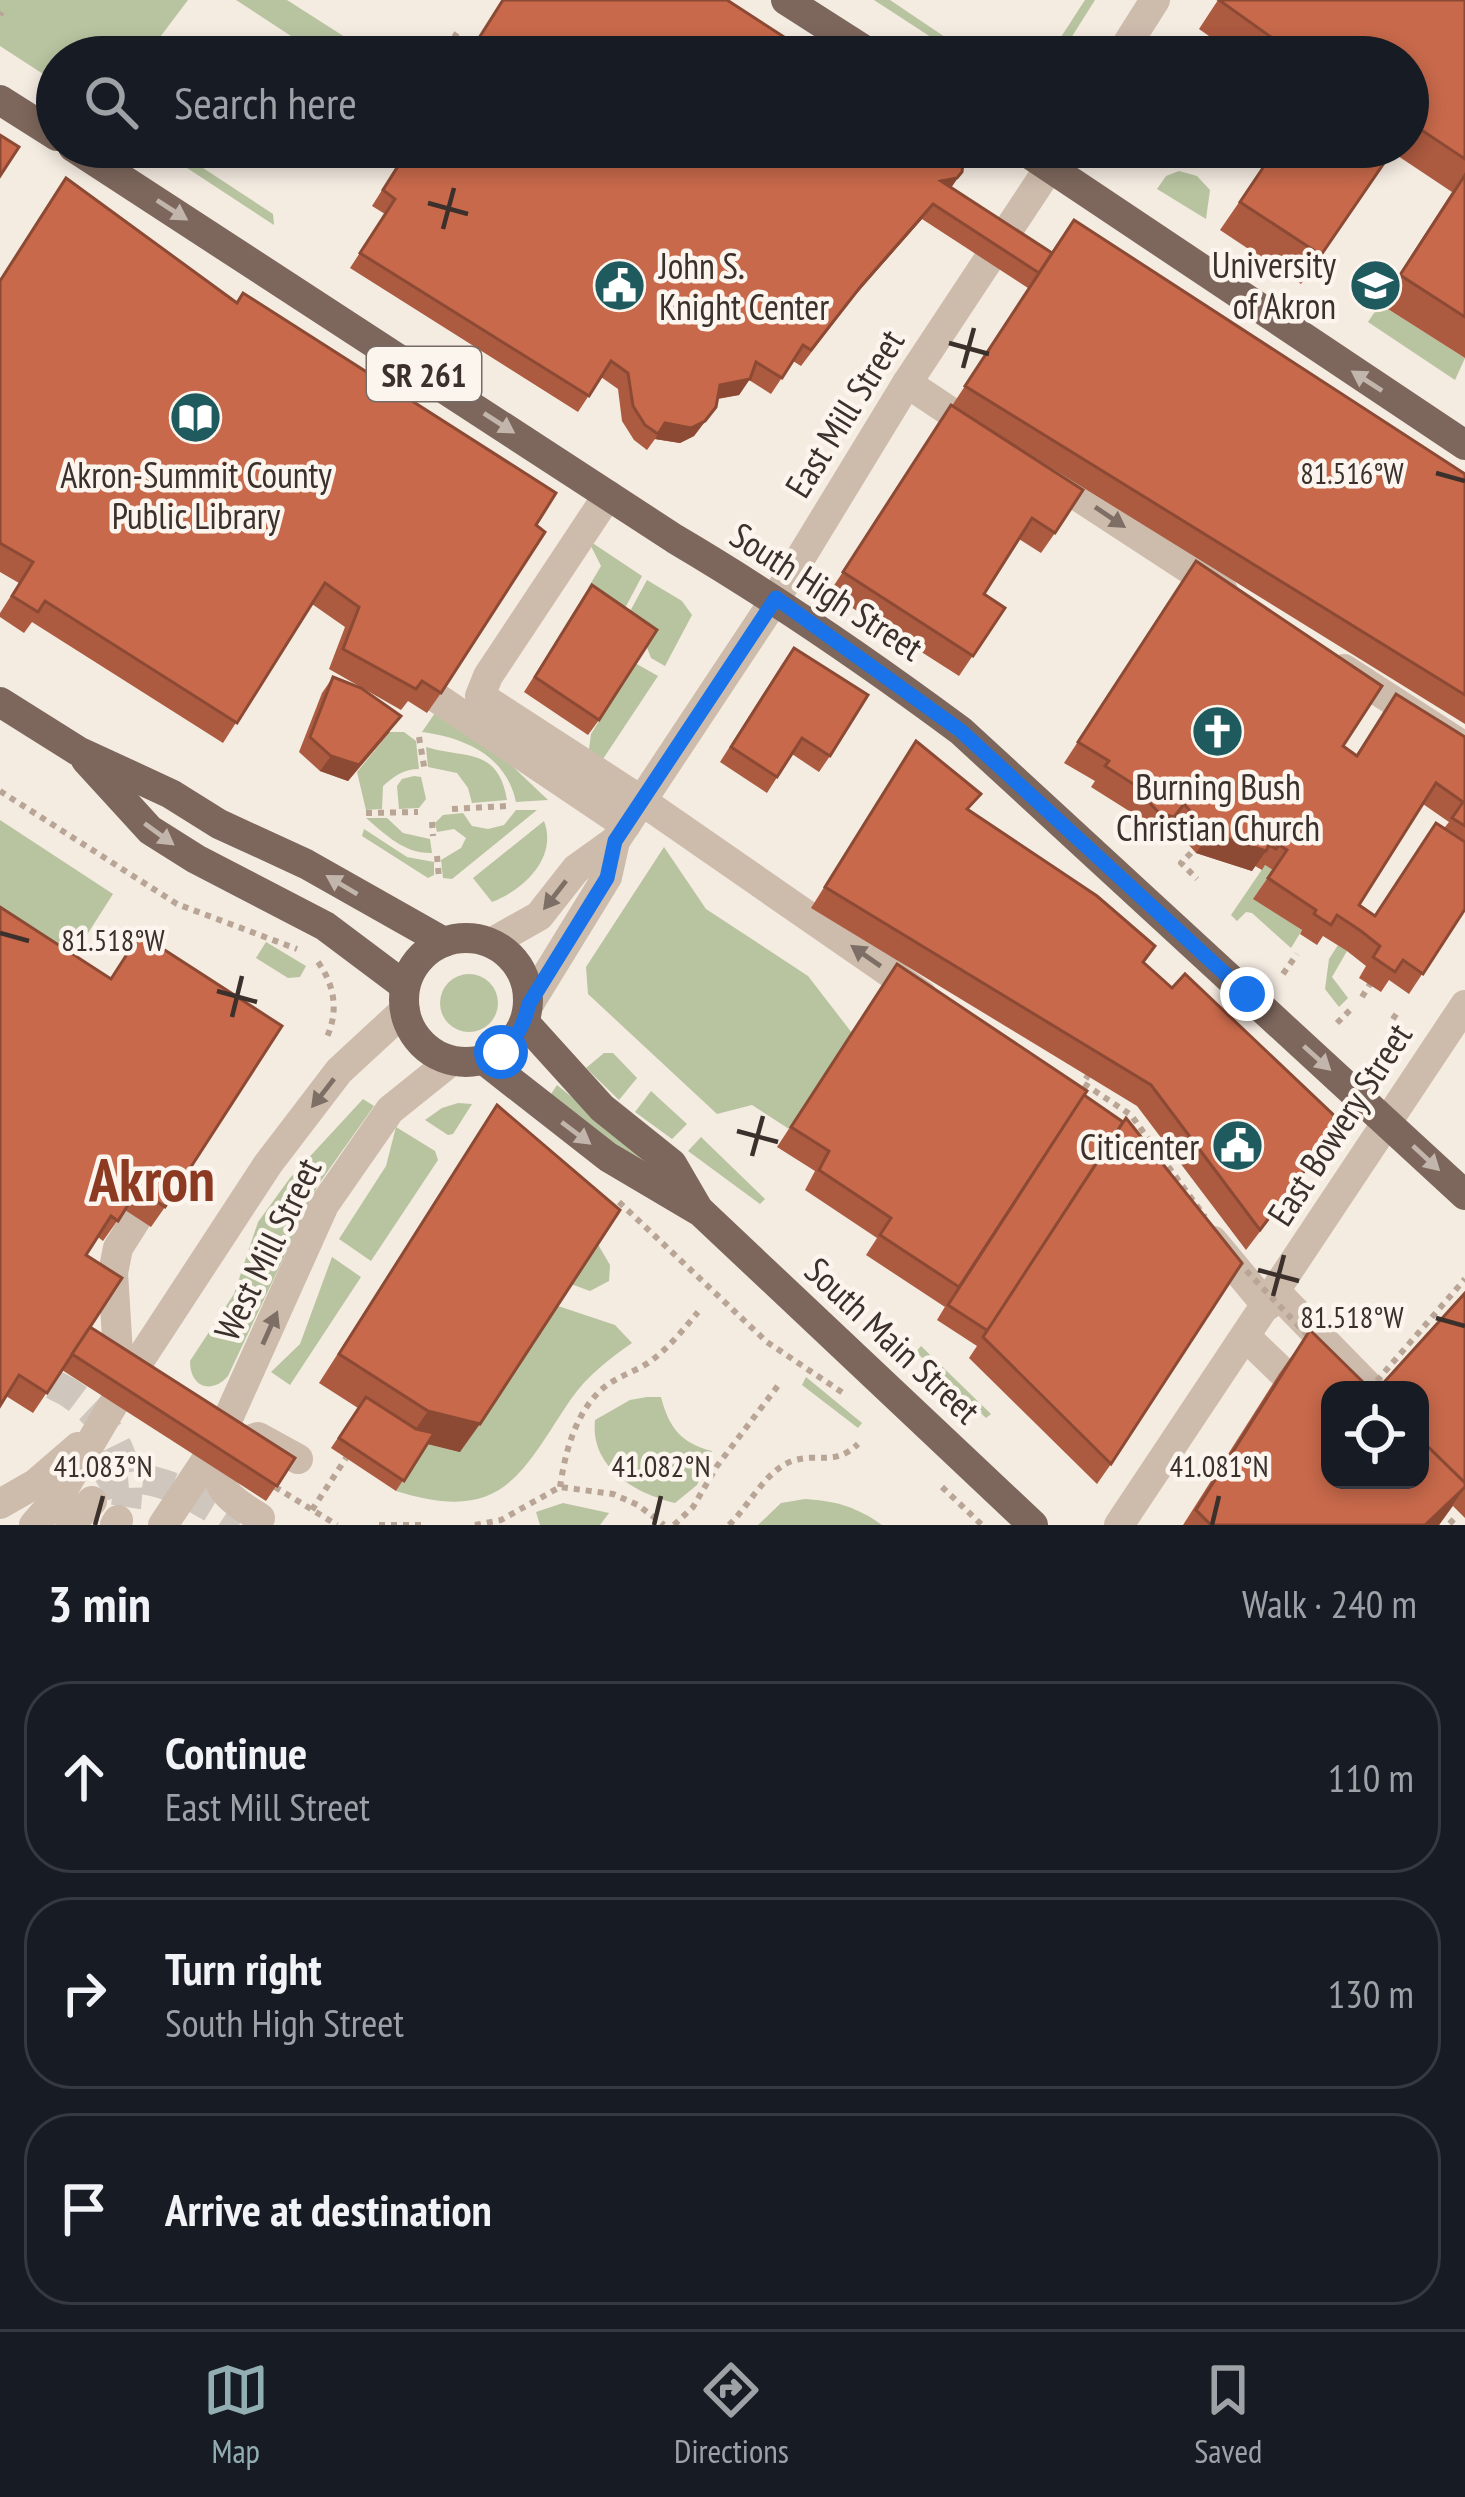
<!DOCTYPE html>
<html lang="en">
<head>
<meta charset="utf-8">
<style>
  :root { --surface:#171b24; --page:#20242c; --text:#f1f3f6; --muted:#9ea1a6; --line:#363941; --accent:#92aeb2 }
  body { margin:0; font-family:"PT Sans Narrow",sans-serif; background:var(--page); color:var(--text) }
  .controls { position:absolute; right:36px; bottom:36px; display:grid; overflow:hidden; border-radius:24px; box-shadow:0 6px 18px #0003 }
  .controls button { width:108px; height:108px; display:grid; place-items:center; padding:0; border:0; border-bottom:3px solid var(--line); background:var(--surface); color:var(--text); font:60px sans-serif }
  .stop { position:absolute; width:36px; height:36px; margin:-27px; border:9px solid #1a73e8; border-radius:50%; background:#fff }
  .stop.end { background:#1a73e8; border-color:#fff; box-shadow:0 3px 12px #0008 }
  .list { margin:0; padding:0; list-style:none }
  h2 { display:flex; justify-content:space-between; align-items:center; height:156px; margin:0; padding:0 48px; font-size:51px }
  h2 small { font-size:39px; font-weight:400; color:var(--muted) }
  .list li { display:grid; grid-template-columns:78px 1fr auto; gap:36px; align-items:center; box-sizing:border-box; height:192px; margin:0 24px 24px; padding:0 24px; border:3px solid var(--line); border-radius:48px }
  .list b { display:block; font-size:45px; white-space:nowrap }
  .list p { margin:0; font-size:39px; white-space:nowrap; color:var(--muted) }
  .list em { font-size:39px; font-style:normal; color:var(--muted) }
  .icon { flex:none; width:66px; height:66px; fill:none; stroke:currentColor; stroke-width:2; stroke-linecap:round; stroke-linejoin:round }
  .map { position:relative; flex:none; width:1465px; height:1525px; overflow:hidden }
  .search { position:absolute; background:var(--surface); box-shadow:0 6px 18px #0003; left:36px; right:36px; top:36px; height:132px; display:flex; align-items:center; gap:30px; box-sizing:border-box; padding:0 42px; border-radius:66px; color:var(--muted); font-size:45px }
  .sheet { height:804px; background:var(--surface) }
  nav { display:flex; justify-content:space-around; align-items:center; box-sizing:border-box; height:168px; border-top:3px solid var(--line); background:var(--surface); font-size:33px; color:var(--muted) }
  nav a { display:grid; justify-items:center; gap:6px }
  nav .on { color:var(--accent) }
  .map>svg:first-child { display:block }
  .green { fill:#b8c4a0 }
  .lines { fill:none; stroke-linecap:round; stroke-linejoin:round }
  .minor-tunnel { stroke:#cfc6bd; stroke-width:30; stroke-dasharray:30 15; stroke-linecap:butt }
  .path { stroke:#b9a596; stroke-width:6; stroke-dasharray:6 6; stroke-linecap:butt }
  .minor { stroke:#cdbbac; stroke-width:30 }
  .major { stroke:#7d675c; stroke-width:30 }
  .path-bridge { stroke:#b9a596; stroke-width:6; stroke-dasharray:6 6; stroke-linecap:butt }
  .wall { fill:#ac5a40; fill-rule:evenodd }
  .shaded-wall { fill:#8c4a34 }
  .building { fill:#c8694b; stroke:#8c4a34; stroke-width:3 }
  .oneway { fill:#c2b5ac }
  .oneway2 { fill:#7d6f65 }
  .route { stroke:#1a73e8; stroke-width:15 }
  .ticks { fill:none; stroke:#3b302b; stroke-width:4.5 }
  .labels { text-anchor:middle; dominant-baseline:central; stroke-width:9; stroke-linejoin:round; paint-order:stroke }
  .shield { fill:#fbf5ee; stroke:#756b66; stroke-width:3 }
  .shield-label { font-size:33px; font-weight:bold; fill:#3b302b }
  .poi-label { font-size:36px; fill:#3b302b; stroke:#fbf5ee; text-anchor:end }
  .street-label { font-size:36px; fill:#3b302b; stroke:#fbf5ee }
  .town-label { font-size:60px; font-weight:bold; fill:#8c3b22; stroke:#fbf5ee }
  .ticks-label { font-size:30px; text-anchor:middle; fill:#3b302b; stroke:#fbf5ee; stroke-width:9; stroke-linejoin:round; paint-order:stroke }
</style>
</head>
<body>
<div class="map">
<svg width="1465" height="1525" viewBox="0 0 1465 1525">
  <rect width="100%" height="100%" fill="#f4ebe1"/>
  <g class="green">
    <polygon points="0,0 188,0 145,57 57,57 57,83 0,46"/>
    <polygon points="236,0 287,0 359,46 352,57 323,57"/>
    <polygon points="874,0 890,0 945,37 940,43"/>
    <polygon points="1085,0 1095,0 1059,57 1048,57"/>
    <polygon points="155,147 171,147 273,214 274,225"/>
    <polygon points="1179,171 1197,176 1210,190 1206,219 1157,189 1166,176"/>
    <polygon points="1380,304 1465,358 1455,380 1368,322"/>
    <polygon points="588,540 642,576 624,610 588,588 601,566"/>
    <polygon points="647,580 682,601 692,615 665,666 651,658 646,645 621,628"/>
    <polygon points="635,663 658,676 603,759 589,749 591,734"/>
    <path d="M435,713L508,762L548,800L516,802C506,756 466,738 422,732Z"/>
    <path d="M390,732H404L416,741L419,769C404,769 394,776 383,786L382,809L366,810L357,772Z"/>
    <path d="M426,747C466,759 498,747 507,800L472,803L468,788L457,773L428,767Z"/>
    <polygon points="414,776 421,777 426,799 419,808 399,809 397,786 402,779"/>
    <polygon points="516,810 537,810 452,879 443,878 441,860 461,848 466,838 454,829 437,832 435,823 443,815 463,813 472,826 488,829 504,825"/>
    <path d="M366,818H387L403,833L430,839L432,853C405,854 386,835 366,818Z"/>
    <polygon points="0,820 113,894 74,955 0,907"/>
    <path d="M544,821C558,858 523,890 492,902L473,878Z"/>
    <polygon points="364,829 407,857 434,862 434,875 428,878 362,836"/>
    <polygon points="664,847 706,909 808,976 852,1033 789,1129 752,1105 717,1114 588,994 586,967"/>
    <polygon points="1265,865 1273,870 1254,899 1302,930 1291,948 1252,913 1246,912 1237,921 1231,915"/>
    <polygon points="266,942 306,966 300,977 288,978 256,958"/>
    <polygon points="1338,945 1347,951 1332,977 1348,998 1339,1007 1325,989 1329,959"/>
    <circle cx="469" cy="1003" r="29"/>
    <polygon points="604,1053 613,1053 637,1078 619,1100 586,1068"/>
    <polygon points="557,1085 662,1170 616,1148 551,1094"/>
    <polygon points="651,1091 687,1124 672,1139 635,1112"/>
    <path d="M363,1099L374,1106L318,1185L228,1376C211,1395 190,1387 190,1361L234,1294L258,1222L290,1178Z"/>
    <polygon points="458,1103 472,1104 453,1134 448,1135 425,1120 442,1108"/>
    <polygon points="396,1127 435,1151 438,1160 371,1261 339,1239 386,1166"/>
    <polygon points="701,1137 765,1199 760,1204 688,1151"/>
    <polygon points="596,1241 610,1265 609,1281 590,1291 568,1283"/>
    <polygon points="332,1257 361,1277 290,1385 271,1372 300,1344"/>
    <path d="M555,1305L615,1325L632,1343C609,1359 587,1376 571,1399C521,1473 504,1525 396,1491L426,1444Z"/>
    <polygon points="921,1346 991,1414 986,1418 916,1352"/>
    <polygon points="806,1377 862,1423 858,1428 802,1385"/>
    <path d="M647,1397H661C669,1428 681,1443 712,1451L697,1485L675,1503C634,1493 590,1467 595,1420L630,1400Z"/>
    <path d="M805,1499C836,1501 857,1507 882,1525H758L781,1503Z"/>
    <polygon points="563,1503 609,1513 600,1525 540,1525 536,1512"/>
  </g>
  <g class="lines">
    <g class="minor-tunnel">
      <path d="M52,1384C99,1404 134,1454 126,1507"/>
      <path d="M100,1488C143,1460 202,1501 239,1525"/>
    </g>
    <g class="path">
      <polyline points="0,15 2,12"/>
      <polyline points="441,57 457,33"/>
      <polyline points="419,737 425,772"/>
      <polyline points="0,791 177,904 297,949"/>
      <polyline points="452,809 507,806"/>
      <polyline points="366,813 418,812"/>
      <polyline points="432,822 433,836"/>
      <polyline points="1191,853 1181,863 1197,879"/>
      <polyline points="437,856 439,878"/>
      <path d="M318,962C335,986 339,1012 326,1039"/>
      <polyline points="1283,974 1297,954"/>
      <polyline points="1362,997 1370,984"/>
      <polyline points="1392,1015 1401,1021"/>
      <polyline points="1337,1023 1350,1010"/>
      <polyline points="619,1202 767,1342 846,1395"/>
      <polyline points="275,1487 337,1525"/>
      <path d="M560,1487C565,1453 575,1414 601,1390C613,1379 628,1374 643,1366C665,1353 682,1331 698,1312"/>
      <polyline points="942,1487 982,1525"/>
      <polyline points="312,1510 346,1458"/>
      <polyline points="1441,1511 1455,1525"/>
      <polyline points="379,1525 421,1525"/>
      <polyline points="475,1525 501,1520 560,1487 613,1494 638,1505 664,1525"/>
      <polyline points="674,1525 693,1507 717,1466 780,1383"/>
      <path d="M729,1525C749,1506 765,1471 792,1461C819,1452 834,1467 858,1444"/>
    </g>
    <g class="minor">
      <polyline points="1119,57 1155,0"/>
      <polyline points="907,383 982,433"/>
      <polyline points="1047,476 1223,591"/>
      <polyline points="608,495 488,676 480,696 642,801 922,995"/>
      <polyline points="1344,669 1465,747"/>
      <polyline points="437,698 626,825"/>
      <polyline points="491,943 539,916 576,869 615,841 776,598 907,383 1063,147"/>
      <polyline points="529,1004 607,877 615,841"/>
      <polyline points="1213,1241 1267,1306"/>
      <polyline points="1276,1292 1372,1390"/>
      <polyline points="1246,1337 1330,1418"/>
      <polyline points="130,1375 268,1164 339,1071 405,1010"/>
      <polyline points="120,1386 113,1273 118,1248 137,1218"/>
      <polyline points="221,1434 324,1205 390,1110 451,1061"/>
      <polyline points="0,1504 35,1484 78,1447"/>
      <path d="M260,1518C226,1496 219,1493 212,1452L258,1437L298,1459"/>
      <polyline points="34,1525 60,1495 114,1403"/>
      <polyline points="70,1525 92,1501"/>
      <polyline points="115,1525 118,1520"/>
      <polyline points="163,1525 205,1462"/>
      <polyline points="1119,1525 1465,1005"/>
    </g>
    <g class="major">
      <polyline points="786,0 875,57"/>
      <polyline points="0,100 57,136"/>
      <path d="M73,147L675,539C775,598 868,662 961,731L1465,1195"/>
      <polyline points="1019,147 1465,445"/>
      <polyline points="0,702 78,751 171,794 219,824 306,864 444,942"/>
      <polyline points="86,760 150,830 196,859 325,926 405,986"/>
      <circle cx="466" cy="1000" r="62"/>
      <polyline points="525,1023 602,1108 672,1164 697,1207"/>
      <polyline points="484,1060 608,1157 701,1212 1033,1525"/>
    </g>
    <g class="path-bridge">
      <polyline points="1089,1074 1083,1083 1131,1115 1205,1217"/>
      <polyline points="1238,1262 1311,1339"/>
      <polyline points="1369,1390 1465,1279"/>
    </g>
  </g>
  <g class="wall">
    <polygon points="1218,0 1465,0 1465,358 1380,304 1452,192 1392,152 1301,284 1220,230 1277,147 1408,147 1408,57 1239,57 1199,29"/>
    <polygon points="409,147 951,188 1052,253 1465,474 1465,724 982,425 1055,533 1041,553 1019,539 984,594 1005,608 959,676 829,593 1045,264 1028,288 922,219 850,301 801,366 793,361 771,394 749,380 739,395 718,399 716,407 694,436 680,443 655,439 647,450 634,440 622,421 618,389 601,377 578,412 350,268 385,214 372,206"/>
    <polygon points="0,279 536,525 441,693 427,713 408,701 401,710 329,669 345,627 312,604 223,743 32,622 24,633 0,617 0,613 19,583 0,572"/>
    <path d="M1196,561L1343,746L1356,755L1396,694L1465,737V909L1409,994L1389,980L1381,992L1359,978L1366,966L1347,951L1323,936L1317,945L1300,934L1302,930L1253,899L1273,870L1265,865L1262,870L1255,866L1252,871L1196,853L1170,824L1160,838L1145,833L1134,821L1137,816L1091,787L1095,781L1064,763ZM1423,804L1449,822L1374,916L1359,905Z"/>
    <polygon points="592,585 599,720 588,735 524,692"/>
    <polygon points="783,663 830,756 819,772 792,754 767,793 720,762"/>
    <polygon points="333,677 390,732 348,781 320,771 299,752 322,693"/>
    <polygon points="916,741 969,810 1144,962 1327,1143 1246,1250 1137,1106 811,908"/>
    <polygon points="140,934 165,1207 151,1227 125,1210 103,1241 98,1237 86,1255 90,1327 295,1458 266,1501 62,1370 33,1413 6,1396 111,978"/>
    <polygon points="883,985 1084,1095 1111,1464 1097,1484 969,1358 977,1346 937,1320 946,1305 945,1307 866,1255 877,1238 805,1190 815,1171 777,1147"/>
    <polygon points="497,1105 460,1452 427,1444 396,1491 331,1448 358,1408 319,1383"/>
    <polygon points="1465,1293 1465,1518 1453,1506 1439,1525 1183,1525 1279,1374 1310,1330 1330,1480"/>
  </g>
  <g class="shaded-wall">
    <polygon points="962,172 951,188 941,181"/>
    <polygon points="933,204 922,219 850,301 801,366 861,286"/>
    <polygon points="750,379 739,395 709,400 720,385"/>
    <polygon points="716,407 694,436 680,443 655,439 665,423"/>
    <polygon points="401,716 348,781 320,771 331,756"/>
    <polygon points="1159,813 1174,817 1160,838 1145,833"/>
    <polygon points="1210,833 1266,851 1252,871 1196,853"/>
    <polygon points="428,1411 480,1424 460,1452 409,1439"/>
    <polygon points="1465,1487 1439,1525 1425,1525"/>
  </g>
  <g class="building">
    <polygon points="503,0 727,0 815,57 467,57"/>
    <polygon points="1219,0 1465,0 1465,159 1411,123 1408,128 1408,57 1299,57"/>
    <polygon points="0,135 19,147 0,176"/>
    <polygon points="410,147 958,147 964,155 962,172 957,178 941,181 1052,253 1039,273 933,204 861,286 811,350 803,345 782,378 756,362 750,379 720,385 716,407 705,421 691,428 665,423 658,434 645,425 633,406 628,373 611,361 589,396 360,253 395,199 383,190"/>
    <polygon points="1277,147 1395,147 1321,255 1240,202"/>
    <polygon points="1465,175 1465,317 1400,275"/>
    <polygon points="66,178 237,303 243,293 556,493 536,525 545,532 441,693 422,681 416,689 343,649 359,607 325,583 237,723 45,601 38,612 12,596 33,562 0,543 0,281"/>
    <polygon points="1074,220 1465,474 1465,695 965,386"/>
    <polygon points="951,405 1083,490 1055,533 1032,518 984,594 1005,608 973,656 843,572"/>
    <polygon points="1196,561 1382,686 1343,746 1357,756 1396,694 1465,737 1465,826 1452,818 1463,802 1436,783 1359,905 1375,916 1436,823 1465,842 1465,909 1423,974 1403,960 1395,972 1373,957 1380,946 1361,931 1337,915 1331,925 1314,914 1316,910 1268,878 1287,850 1279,845 1276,849 1269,845 1266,851 1210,833 1184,804 1174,817 1159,813 1148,801 1152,796 1105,766 1109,761 1078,742"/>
    <polygon points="592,585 657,630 599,720 535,677"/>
    <polygon points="794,648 868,695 830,756 802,738 777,777 731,747"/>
    <polygon points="333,677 361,688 401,716 359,765 331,756 310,737"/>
    <polygon points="916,741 981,794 967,809 1097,896 1155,946 1143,962 1172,988 1185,974 1341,1122 1260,1230 1151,1085 825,887"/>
    <polygon points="0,907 111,979 140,934 282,1026 165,1207 138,1189 118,1221 111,1216 86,1255 122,1278 47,1393 19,1375 0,1406"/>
    <polygon points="897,964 1087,1091 959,1287 880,1235 891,1218 819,1170 829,1151 791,1127"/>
    <polygon points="1084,1095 1123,1122 988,1331 948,1305"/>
    <polygon points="497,1105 620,1210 480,1424 428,1411 339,1354"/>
    <polygon points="1126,1118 1242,1263 1111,1464 983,1337"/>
    <polygon points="1465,1293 1465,1483 1420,1439 1420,1390 1377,1390"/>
    <polygon points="90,1327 295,1458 277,1486 72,1354"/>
    <polygon points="1310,1330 1371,1390 1330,1390 1330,1480 1420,1480 1420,1439 1465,1483 1465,1487 1425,1525 1211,1525 1196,1510"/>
    <polygon points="366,1397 416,1429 434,1433 404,1481 339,1438"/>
  </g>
  <defs><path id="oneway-solid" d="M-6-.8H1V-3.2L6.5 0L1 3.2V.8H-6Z" transform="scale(3)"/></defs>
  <g class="oneway">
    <use href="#oneway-solid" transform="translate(172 210) rotate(33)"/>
    <use href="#oneway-solid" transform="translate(1367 381) rotate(-147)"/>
    <use href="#oneway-solid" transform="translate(499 423) rotate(33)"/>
    <use href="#oneway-solid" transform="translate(159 834) rotate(36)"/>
    <use href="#oneway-solid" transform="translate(342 885) rotate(-149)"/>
    <use href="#oneway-solid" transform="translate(1317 1058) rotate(42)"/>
    <use href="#oneway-solid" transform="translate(576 1133) rotate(37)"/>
    <use href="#oneway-solid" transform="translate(1426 1158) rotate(43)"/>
  </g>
  <g class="oneway2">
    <use href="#oneway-solid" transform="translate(1110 517) rotate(34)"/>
    <use href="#oneway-solid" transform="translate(555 895) rotate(128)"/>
    <use href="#oneway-solid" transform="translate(866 956) rotate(-145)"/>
    <use href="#oneway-solid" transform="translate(323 1093) rotate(128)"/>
    <use href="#oneway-solid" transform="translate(270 1328) rotate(-66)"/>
  </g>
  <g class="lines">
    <path class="route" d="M501,1052C517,1038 524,1025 529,1004L607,878L615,841L776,598L961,731L1247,994"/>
  </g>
  <path class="ticks" d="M428,203L468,214M443,229L454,188M949,343L989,354M963,368L974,328M1436,473L1465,481M0,933L29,941M217,991L257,1002M232,1017L242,976M737,1131L778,1142M752,1156L763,1116M1258,1270L1299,1281M1273,1296L1284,1255M1436,1318L1465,1326M95,1525L103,1496M654,1525L661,1496M1212,1525L1219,1496"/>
  <defs>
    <symbol id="university-disc" viewBox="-11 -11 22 22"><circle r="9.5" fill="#1f5a5e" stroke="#fbf5ee"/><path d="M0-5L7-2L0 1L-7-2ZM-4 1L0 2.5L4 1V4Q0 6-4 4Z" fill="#fff"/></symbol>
    <symbol id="civic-disc" viewBox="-11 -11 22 22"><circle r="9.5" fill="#1f5a5e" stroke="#fbf5ee"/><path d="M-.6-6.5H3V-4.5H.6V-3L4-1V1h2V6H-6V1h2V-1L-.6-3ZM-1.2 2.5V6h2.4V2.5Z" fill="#fff"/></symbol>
    <symbol id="library-disc" viewBox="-11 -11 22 22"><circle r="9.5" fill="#1f5a5e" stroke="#fbf5ee"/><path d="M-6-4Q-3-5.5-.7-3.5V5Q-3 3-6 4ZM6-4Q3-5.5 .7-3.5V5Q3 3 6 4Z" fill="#fff"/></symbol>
    <symbol id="church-disc" viewBox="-11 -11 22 22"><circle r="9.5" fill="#1f5a5e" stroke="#fbf5ee"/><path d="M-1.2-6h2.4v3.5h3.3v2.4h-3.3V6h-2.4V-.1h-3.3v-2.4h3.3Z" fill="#fff"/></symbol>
  </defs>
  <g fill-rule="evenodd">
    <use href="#university-disc" x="1346" y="256" width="59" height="59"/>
    <use href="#civic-disc" x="590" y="256" width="59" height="59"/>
    <use href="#library-disc" x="166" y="388" width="59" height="59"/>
    <use href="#church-disc" x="1188" y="702" width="59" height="59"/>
    <use href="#civic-disc" x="1208" y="1116" width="59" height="59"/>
  </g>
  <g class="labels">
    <rect class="shield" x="367" y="347" width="114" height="54" rx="9"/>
    <g class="shield-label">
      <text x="424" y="374">SR 261</text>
    </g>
    <g class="poi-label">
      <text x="1336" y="264">University<tspan x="1336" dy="41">of Akron</tspan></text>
      <text x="659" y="265" text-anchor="start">John S.<tspan x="659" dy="41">Knight Center</tspan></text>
      <text x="196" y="474" text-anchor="middle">Akron-Summit County<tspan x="196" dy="41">Public Library</tspan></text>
      <text x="1218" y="786" text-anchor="middle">Burning Bush<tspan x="1218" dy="41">Christian Church</tspan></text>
      <text x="1199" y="1146">Citicenter</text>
    </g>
    <g class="street-label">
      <text transform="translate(844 413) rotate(-58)">East Mill Street</text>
      <text transform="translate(827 591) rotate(33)">South High Street</text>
      <text transform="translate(1339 1124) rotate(-57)">East Bowery Street</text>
      <text transform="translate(267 1249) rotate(-64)">West Mill Street</text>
      <text transform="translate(893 1340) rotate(43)">South Main Street</text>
    </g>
    <g class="town-label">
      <text x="152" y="1179">Akron</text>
    </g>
  </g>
  <g class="ticks-label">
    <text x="1352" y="484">81.516°W</text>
    <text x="113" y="951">81.518°W</text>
    <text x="1352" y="1328">81.518°W</text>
    <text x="103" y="1477">41.083°N</text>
    <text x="661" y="1477">41.082°N</text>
    <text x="1219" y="1477">41.081°N</text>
  </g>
</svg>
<div class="controls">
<button><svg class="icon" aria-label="locate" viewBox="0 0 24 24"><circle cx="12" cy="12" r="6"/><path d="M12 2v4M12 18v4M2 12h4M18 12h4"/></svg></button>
</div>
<div class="stop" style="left:501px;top:1052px"></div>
<div class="stop end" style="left:1247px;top:994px"></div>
<div class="search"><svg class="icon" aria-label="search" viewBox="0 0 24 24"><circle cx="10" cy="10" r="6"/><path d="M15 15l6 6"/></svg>Search here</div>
</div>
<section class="sheet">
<h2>3 min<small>Walk · 240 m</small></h2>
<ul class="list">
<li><svg class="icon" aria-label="ahead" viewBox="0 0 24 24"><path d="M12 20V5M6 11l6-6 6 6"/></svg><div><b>Continue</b><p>East Mill Street</p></div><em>110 m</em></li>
<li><svg class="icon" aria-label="right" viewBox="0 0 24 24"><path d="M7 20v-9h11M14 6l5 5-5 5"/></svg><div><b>Turn right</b><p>South High Street</p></div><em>130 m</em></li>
<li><svg class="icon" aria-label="arrive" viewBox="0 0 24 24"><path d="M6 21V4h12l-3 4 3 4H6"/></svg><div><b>Arrive at destination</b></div></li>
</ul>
</section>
<nav>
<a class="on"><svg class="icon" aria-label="map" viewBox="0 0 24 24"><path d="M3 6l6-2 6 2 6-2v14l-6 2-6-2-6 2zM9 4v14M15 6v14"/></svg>Map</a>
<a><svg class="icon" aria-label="directions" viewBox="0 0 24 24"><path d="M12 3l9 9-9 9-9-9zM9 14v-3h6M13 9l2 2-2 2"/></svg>Directions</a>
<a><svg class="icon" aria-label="saved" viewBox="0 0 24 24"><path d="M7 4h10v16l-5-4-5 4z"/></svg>Saved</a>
</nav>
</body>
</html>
